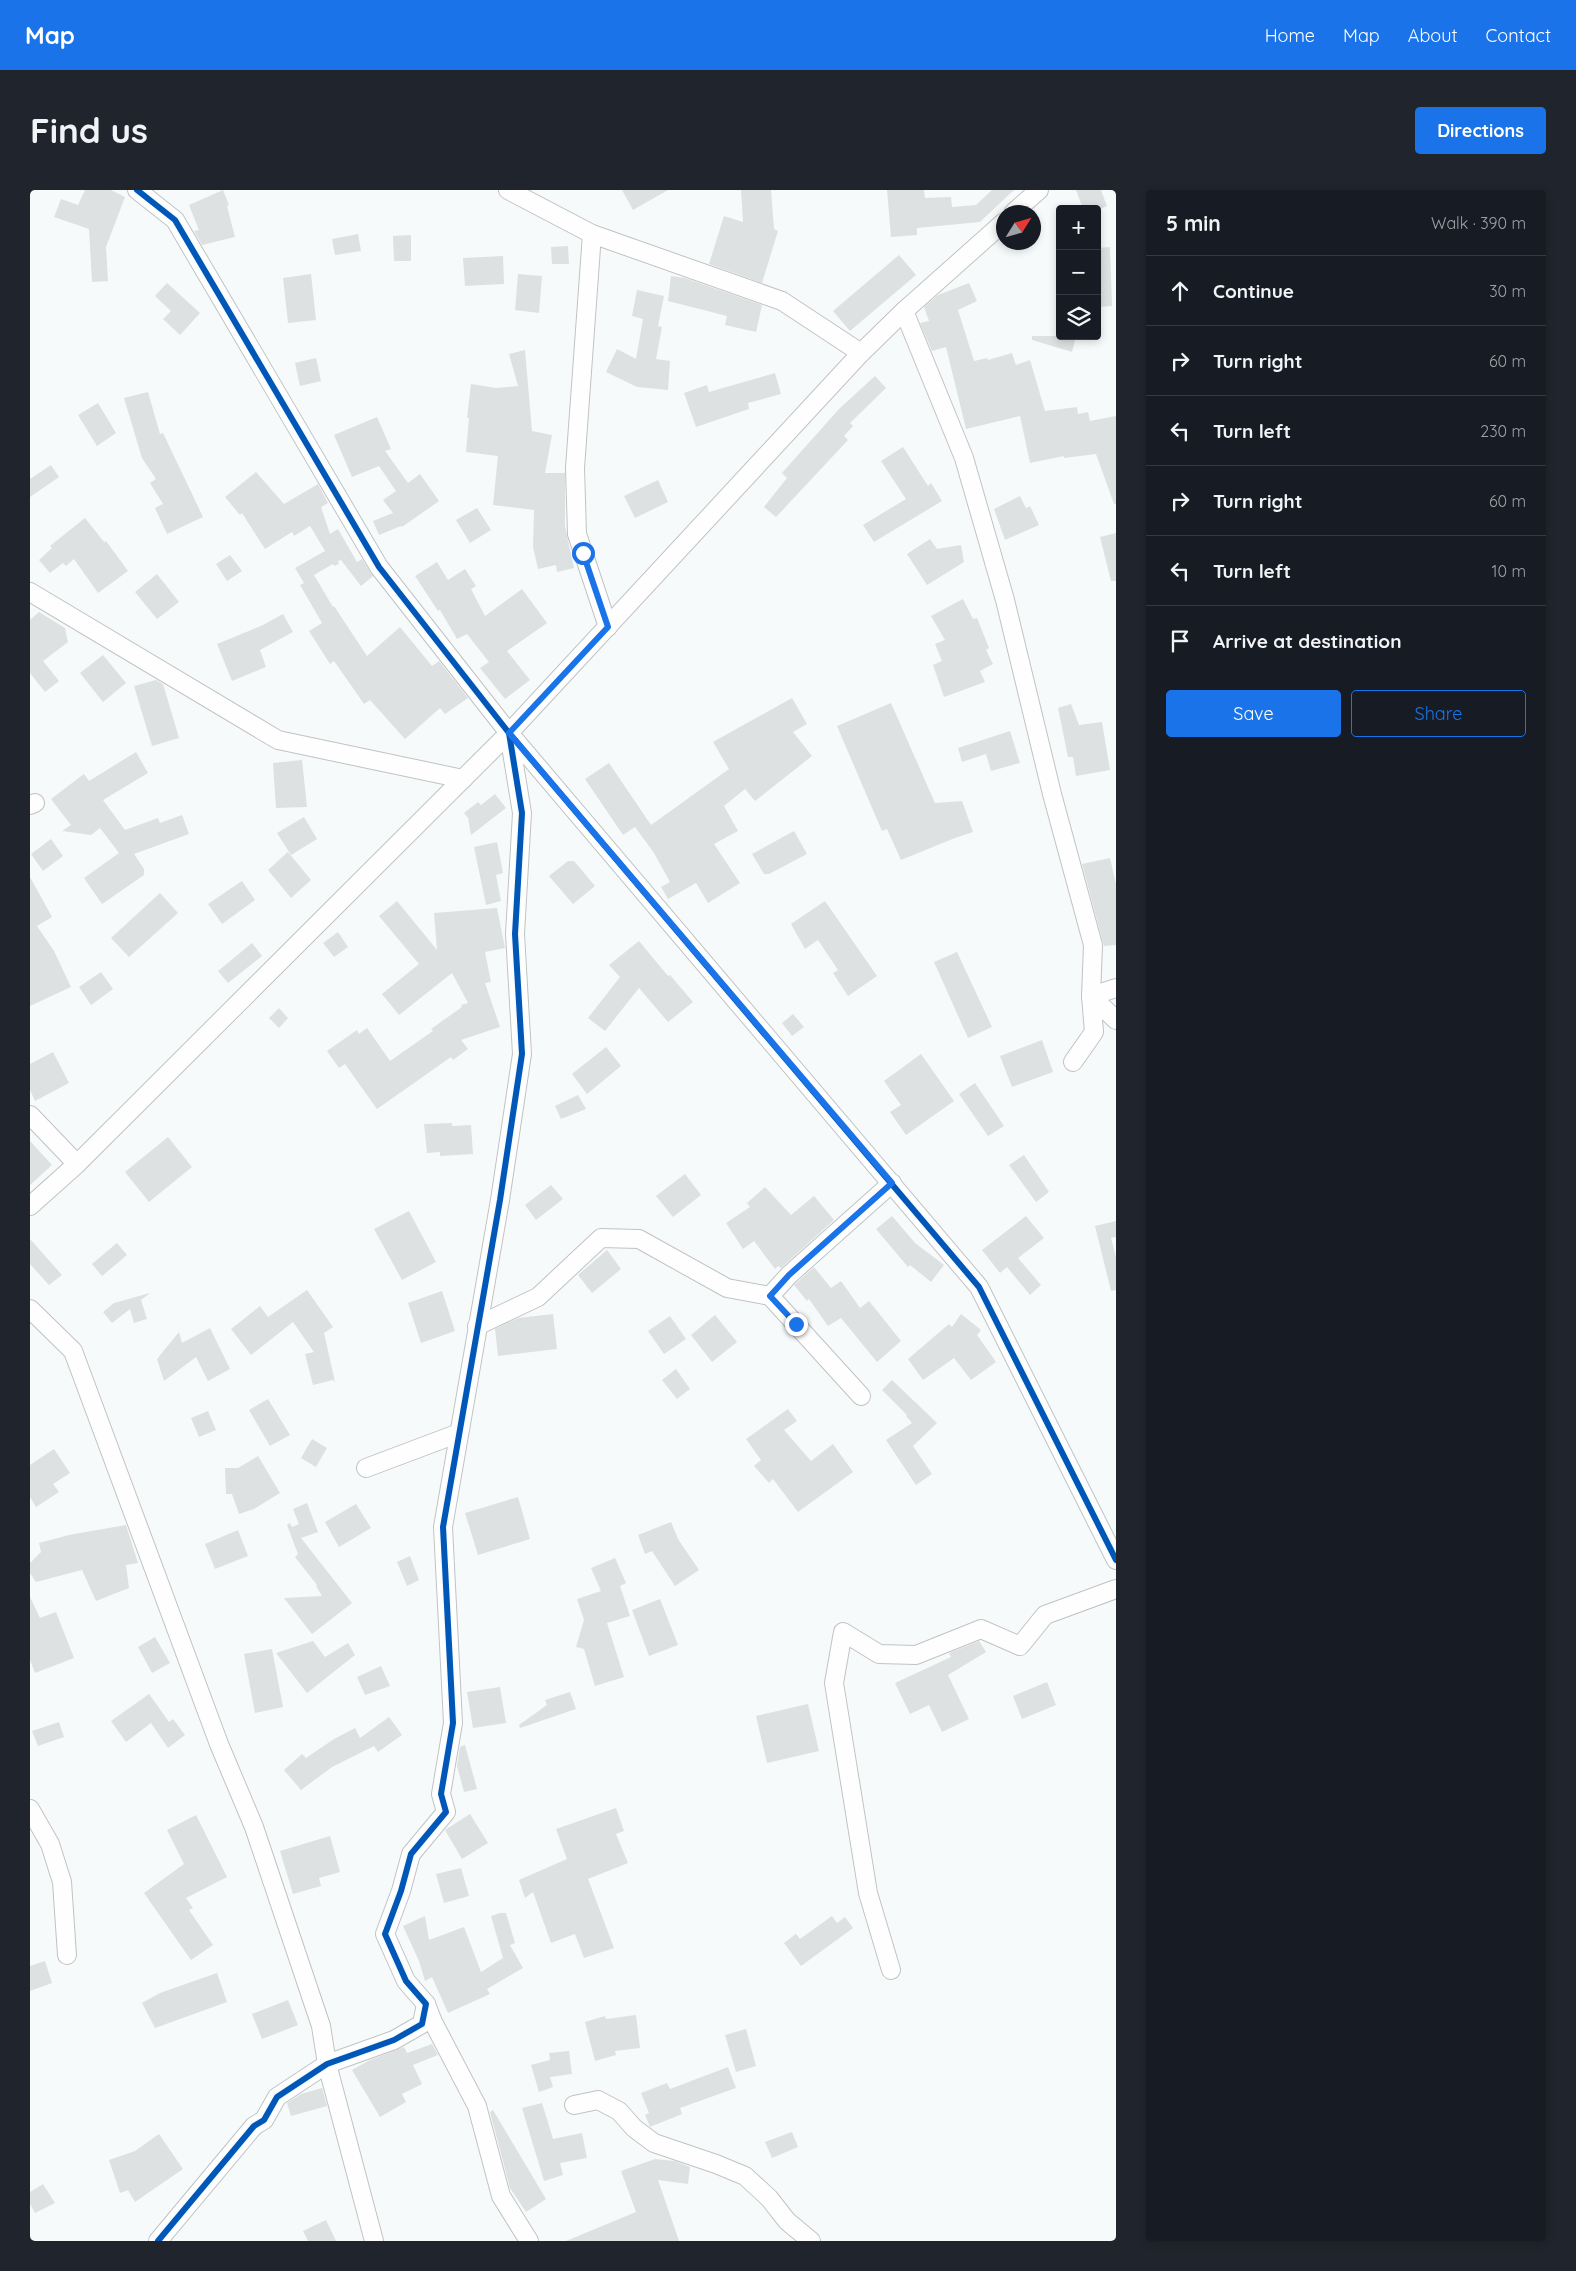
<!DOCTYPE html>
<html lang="en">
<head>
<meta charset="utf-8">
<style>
  :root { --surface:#171b24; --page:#20242c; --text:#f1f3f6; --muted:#9ea1a6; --line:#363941; --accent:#1a73e8 }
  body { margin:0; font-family:Quicksand,sans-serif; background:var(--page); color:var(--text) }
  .controls { position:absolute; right:15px; top:15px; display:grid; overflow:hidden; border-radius:5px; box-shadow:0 2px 8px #0003 }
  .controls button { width:45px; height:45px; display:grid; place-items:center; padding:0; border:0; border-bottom:1px solid var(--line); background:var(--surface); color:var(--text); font:25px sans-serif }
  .compass { position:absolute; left:966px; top:15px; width:45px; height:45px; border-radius:50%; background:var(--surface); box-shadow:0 2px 8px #0003; rotate:53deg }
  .stop { position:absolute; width:15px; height:15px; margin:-11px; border:4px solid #1a73e8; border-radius:50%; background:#fff }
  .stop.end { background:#1a73e8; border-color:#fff; box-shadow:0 1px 5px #0008 }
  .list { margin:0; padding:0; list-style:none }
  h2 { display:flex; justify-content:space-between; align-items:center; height:65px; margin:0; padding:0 20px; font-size:21px }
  h2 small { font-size:16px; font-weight:400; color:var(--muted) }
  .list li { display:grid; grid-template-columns:32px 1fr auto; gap:15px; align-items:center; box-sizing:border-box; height:70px; padding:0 20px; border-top:1px solid var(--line) }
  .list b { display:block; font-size:19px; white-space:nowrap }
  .list em { font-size:16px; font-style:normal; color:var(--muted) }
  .actions { display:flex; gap:10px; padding:15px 20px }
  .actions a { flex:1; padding:11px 0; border:1px solid var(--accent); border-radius:5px; text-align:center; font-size:18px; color:var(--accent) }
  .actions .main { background:var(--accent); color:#fff }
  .icon { flex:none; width:28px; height:28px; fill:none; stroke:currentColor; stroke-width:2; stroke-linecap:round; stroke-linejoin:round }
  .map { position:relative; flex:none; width:1086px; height:2051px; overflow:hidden; border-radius:5px }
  header { display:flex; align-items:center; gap:30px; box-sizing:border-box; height:70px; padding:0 25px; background:var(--accent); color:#fff }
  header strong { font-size:24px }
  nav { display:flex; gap:28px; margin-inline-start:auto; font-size:18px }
  .intro { display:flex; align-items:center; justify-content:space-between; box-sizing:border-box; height:120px; padding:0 30px }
  h1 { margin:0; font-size:35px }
  .button { padding:12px 22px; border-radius:5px; background:var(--accent); color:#fff; font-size:18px; font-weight:700 }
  main { display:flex; gap:30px; padding:0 30px }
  aside { flex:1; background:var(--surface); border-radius:5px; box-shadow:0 2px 8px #0003 }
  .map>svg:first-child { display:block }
  .building { fill:#dee1e1 }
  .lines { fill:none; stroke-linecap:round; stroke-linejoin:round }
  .minor-casing { stroke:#c1c3c3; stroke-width:20 }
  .minor { stroke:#fefefe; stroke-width:18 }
  .cycleway-casing { stroke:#f6fbfc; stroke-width:9 }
  .cycleway { stroke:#0057b8; stroke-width:6 }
  .route { stroke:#1a73e8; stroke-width:6 }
</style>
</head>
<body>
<header>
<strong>Map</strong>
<nav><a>Home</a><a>Map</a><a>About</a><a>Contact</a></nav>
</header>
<div class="intro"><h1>Find us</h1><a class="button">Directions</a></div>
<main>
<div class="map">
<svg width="1086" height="2051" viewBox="0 0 1086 2051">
  <rect width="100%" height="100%" fill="#f7fafb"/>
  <g class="building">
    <polygon points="55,0 81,0 95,7 76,57 78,91 62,92 59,39 24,27 31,9 48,15"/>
    <polygon points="193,0 199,15 197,16 205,47 172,55 164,41 169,40 159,15"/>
    <polygon points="592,0 638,0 603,20"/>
    <polygon points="711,0 741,0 744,39 748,41 732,93 679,74 694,26 713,32"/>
    <polygon points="857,0 894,0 895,8 921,7 922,17 946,15 962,0 984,0 950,32 887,38 887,45 861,47"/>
    <polygon points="1046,0 1071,0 1077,16 1070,19 1053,19"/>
    <polygon points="328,44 331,61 305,65 302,49"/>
    <polygon points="381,45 381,71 364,71 363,46"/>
    <polygon points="538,56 539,74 522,74 521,57"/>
    <polygon points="1080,57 1082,116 1068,117 1067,58"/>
    <polygon points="869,65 886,85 820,141 803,121"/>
    <polygon points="473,66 474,94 435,96 433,68"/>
    <polygon points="281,84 286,130 258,133 253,88"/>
    <polygon points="488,84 512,86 509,123 485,120"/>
    <polygon points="641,86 655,88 732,115 726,142 695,135 697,126 638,111"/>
    <polygon points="137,93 170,123 150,145 133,129 141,121 125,106"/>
    <polygon points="939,93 947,111 928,120 944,171 957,168 958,170 982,163 986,175 1000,170 1015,221 1047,217 1048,224 1058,222 1060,231 1086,226 1086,314 1084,314 1066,264 1034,268 1034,266 1000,273 990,226 936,239 916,157 902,161 890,133 899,131 894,117 908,105"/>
    <polygon points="607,100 634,106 628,136 632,137 626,169 640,171 638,200 607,197 576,182 587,159 606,169 613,129 602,126"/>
    <polygon points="1002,146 1046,146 1042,162 1002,150"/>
    <polygon points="495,160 502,241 522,245 515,283 535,283 535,336 544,378 527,382 526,375 508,379 503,357 504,320 463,315 468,266 436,262 439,228 437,228 441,194 466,198 488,196 479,164"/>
    <polygon points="286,168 291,191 270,196 265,173"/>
    <polygon points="745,183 751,204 718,213 719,219 666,237 654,203 677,195 679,202"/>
    <polygon points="845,186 856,198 820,233 823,236 814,246 818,250 746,327 734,317 757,288 752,283 809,219"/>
    <polygon points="118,202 130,244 133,243 173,327 137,344 125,318 133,314 120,293 126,289 112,268 94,208"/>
    <polygon points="68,213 86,243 67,256 48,225"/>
    <polygon points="347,227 361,259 355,261 378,293 390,284 409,311 372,337 371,336 349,345 343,331 363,323 353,310 366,301 349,276 322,287 304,245"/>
    <polygon points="873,257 898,296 901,293 912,311 844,352 833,335 876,309 851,271"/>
    <polygon points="21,275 29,287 0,307 0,289"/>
    <polygon points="226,282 254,314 288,294 298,313 291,317 300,344 308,339 327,372 332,369 343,386 331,396 311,370 308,371 309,374 304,376 303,374 284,385 303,417 304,416 337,466 370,437 402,476 409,471 438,508 415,524 410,518 375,549 340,510 334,514 304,471 300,474 279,441 292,433 270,395 274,393 265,378 295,361 280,336 264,346 262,342 235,359 212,323 210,325 195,307"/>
    <polygon points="628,290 638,312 605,328 594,306"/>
    <polygon points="990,306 996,318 1000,316 1009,335 975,350 964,319"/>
    <polygon points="447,318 461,340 440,353 426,330"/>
    <polygon points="55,328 74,352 76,351 98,381 68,403 44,369 36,376 33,373 20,383 9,370 22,358 20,356"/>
    <polygon points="1086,343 1086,391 1081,391 1070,347"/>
    <polygon points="900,349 907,359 931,355 934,372 897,395 877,364"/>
    <polygon points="200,365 212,381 197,391 186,374"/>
    <polygon points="407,372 418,390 435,379 446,396 441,399 455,426 492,399 517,433 477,461 500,490 475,509 450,478 459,472 437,444 427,449 410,420 408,421 385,386"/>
    <polygon points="127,384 149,412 127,429 105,402"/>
    <polygon points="933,409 943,429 947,428 959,458 956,460 963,474 950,481 955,492 914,507 903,475 912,471 905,454 915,450 901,426"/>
    <polygon points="9,422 35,438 38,452 13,471 29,491 15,502 0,483 0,430"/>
    <polygon points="253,424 263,442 230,460 236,477 202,491 187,454 233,435"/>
    <polygon points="73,465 96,493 73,512 50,483"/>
    <polygon points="126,490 133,494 149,548 122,556 104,496"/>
    <polygon points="762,508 777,534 763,542 782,566 725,611 715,599 694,616 708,641 684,654 710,693 678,713 666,693 638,709 631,697 640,692 624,663 605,637 593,645 555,589 579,573 621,635 699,579 683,552"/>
    <polygon points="861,513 905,613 932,611 943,642 925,648 871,670 857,639 852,641 807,536"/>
    <polygon points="1041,514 1049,535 1072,532 1080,580 1046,586 1043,567 1038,567 1028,518"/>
    <polygon points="980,541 990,573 961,581 956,564 932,572 928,558"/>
    <polygon points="106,562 118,583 73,610 95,640 128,628 130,633 152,625 159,644 104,664 114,679 114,685 72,714 54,688 89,663 70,638 61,645 32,641 41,635 21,609 54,584 59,591"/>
    <polygon points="272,570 277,617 246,618 243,573"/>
    <polygon points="465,604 476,618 441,645 438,628 434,623 448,612 451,615"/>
    <polygon points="274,627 287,649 261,665 247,643"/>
    <polygon points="764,641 777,664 739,684 734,684 722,664"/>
    <polygon points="21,649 33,666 13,681 1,664"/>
    <polygon points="467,652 473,683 466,685 471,711 456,715 444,657"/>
    <polygon points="258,662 281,690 261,708 238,680"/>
    <polygon points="1080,668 1086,694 1086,755 1074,756 1052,674"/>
    <polygon points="538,671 544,671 565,696 543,714 519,686"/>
    <polygon points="0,687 22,727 7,736 24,761 41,797 0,816"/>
    <polygon points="212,691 225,710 192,734 178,714"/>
    <polygon points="130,703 148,723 99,767 81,748"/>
    <polygon points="367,711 407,760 404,723 467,718 475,758 455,762 461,792 455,793 470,837 431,850 438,859 423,870 421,867 347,919 315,874 309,878 297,861 327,840 329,844 337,838 360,871 403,841 401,839 432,817 431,815 438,813 422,783 369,825 352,804 389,774 349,726"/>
    <polygon points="795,711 847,786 818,806 803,783 808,780 788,750 775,759 761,734"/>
    <polygon points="308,742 318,757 304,767 293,753"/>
    <polygon points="609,751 638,786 640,785 663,812 638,832 609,798 575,841 558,828 590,787 579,775"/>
    <polygon points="222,753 232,766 198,793 188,781"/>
    <polygon points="927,762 962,837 938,848 904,772"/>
    <polygon points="71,782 83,799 61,815 49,797"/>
    <polygon points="249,818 258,828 249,838 239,828"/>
    <polygon points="763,824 774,837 762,846 752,833"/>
    <polygon points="1012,850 1023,882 982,897 970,866"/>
    <polygon points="576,857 591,876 557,904 542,884"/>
    <polygon points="23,862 39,893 5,911 0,900 0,874"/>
    <polygon points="891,864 924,911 876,945 860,922 871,915 854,891"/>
    <polygon points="945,893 974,936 958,946 929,904"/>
    <polygon points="548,905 556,919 531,929 525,916"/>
    <polygon points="422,933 422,936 441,935 443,964 410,966 410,962 397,963 394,934"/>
    <polygon points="138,947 162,977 119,1012 95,982"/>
    <polygon points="0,951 22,975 0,995"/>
    <polygon points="994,965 1019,1002 1006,1012 979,975"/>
    <polygon points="655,984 671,1005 643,1027 626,1006"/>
    <polygon points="521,995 533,1009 506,1030 495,1015"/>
    <polygon points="735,997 761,1025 784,1006 804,1030 751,1078 748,1076 745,1079 724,1051 713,1059 696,1033 720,1017 717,1013"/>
    <polygon points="379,1021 406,1072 372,1090 344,1039"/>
    <polygon points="862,1026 885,1053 914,1075 901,1092 880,1075 878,1077 846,1039"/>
    <polygon points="996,1026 1014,1048 988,1068 1011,1095 1000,1105 977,1077 970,1083 952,1060"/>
    <polygon points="1086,1031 1086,1047 1081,1048 1086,1067 1086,1100 1081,1101 1065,1036"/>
    <polygon points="0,1049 32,1085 19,1095 0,1074"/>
    <polygon points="87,1053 97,1065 72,1086 62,1074"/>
    <polygon points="577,1060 591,1079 562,1103 548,1085"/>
    <polygon points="784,1077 801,1098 811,1091 830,1118 839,1111 871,1151 847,1172 811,1128 798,1136 779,1109 777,1111 764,1095"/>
    <polygon points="277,1100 303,1137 294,1143 305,1192 303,1190 283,1195 275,1164 284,1162 263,1132 221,1165 201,1139 230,1116 238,1127"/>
    <polygon points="412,1101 425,1141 391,1153 378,1113"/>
    <polygon points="120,1103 111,1110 117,1129 104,1133 100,1119 82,1133 73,1122 84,1113"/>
    <polygon points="523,1124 527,1159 468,1166 465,1139 488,1128"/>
    <polygon points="931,1124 951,1140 947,1145 966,1172 941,1190 924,1168 893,1190 878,1169 919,1134 922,1137"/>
    <polygon points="685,1125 707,1152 682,1172 661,1145"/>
    <polygon points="640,1126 656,1149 634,1164 618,1141"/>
    <polygon points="180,1138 200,1179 178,1191 166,1167 134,1191 127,1169 149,1142 152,1153"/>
    <polygon points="646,1179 660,1199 647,1209 632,1190"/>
    <polygon points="862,1190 907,1233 883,1256 902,1284 886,1295 856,1250 882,1233 876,1226 877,1225 852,1200"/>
    <polygon points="238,1209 260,1245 240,1256 219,1220"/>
    <polygon points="758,1219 767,1231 754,1240 781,1271 803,1254 823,1282 768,1322 743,1289 739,1293 724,1276 731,1270 716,1249"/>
    <polygon points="178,1221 186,1240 169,1247 161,1228"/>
    <polygon points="282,1249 297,1258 286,1277 271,1268"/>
    <polygon points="24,1259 40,1283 23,1294 29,1302 6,1317 0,1307 0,1275"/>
    <polygon points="228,1266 250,1303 224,1319 209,1324 202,1304 196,1304 195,1278 208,1278"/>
    <polygon points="488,1307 500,1349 448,1365 435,1323"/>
    <polygon points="277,1313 288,1342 271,1348 322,1413 282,1444 254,1408 292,1406 286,1396 287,1395 265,1367 268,1364 257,1335 260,1333 262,1337 269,1334 263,1319"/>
    <polygon points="326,1314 341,1338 309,1357 295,1332"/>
    <polygon points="641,1332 648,1349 669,1380 645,1396 622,1361 615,1364 608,1345"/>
    <polygon points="96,1335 108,1373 96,1375 99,1398 66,1411 52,1380 6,1392 0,1383 0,1373 11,1362 9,1353 39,1345"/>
    <polygon points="208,1340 218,1366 185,1379 175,1354"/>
    <polygon points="380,1366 389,1390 377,1396 367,1372"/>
    <polygon points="585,1368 596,1393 590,1396 600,1426 577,1433 594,1487 565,1496 554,1459 546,1457 554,1430 547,1409 571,1401 561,1378"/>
    <polygon points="0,1407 10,1428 26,1422 44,1468 5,1483 0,1470"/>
    <polygon points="630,1409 648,1455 619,1466 602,1420"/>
    <polygon points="125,1447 140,1473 122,1483 108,1457"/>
    <polygon points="283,1451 295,1467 318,1453 325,1465 277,1503 246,1463"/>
    <polygon points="949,1451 956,1462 918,1485 939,1529 912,1542 899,1515 880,1524 865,1493 921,1467 919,1463"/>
    <polygon points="242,1459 253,1517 225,1523 214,1464"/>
    <polygon points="351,1476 360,1496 335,1505 327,1487"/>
    <polygon points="1017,1492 1026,1515 992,1529 983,1506"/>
    <polygon points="470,1497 476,1533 443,1538 437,1502"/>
    <polygon points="540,1502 546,1519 490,1538 489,1535 517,1515 515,1510"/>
    <polygon points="119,1504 139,1532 143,1529 155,1545 138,1558 121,1533 96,1552 81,1531"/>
    <polygon points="778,1514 789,1561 737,1573 726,1526"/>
    <polygon points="359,1527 372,1545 348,1562 344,1556 302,1577 271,1600 254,1580 272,1564 276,1568 304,1549 325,1538 330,1548"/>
    <polygon points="29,1532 34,1547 8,1556 2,1541"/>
    <polygon points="435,1555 447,1599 434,1602 427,1576 430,1557"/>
    <polygon points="586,1618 594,1641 586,1644 598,1673 558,1689 584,1758 554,1768 545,1744 521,1753 503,1702 495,1708 489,1690 537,1669 526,1639"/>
    <polygon points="440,1624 458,1653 432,1669 415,1640"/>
    <polygon points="166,1625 197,1687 156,1708 163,1718 159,1720 183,1755 161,1770 114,1703 154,1674 137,1640"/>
    <polygon points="300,1646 310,1682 289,1688 291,1696 263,1704 250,1661"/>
    <polygon points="431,1678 439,1706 414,1713 406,1684"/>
    <polygon points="470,1723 476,1723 485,1753 480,1755 493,1778 457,1799 460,1804 418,1823 402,1787 395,1791 389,1771 373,1736 395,1726 399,1750 434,1737 451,1782 473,1768 461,1726"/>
    <polygon points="802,1726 807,1733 815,1727 823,1738 771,1776 754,1753 766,1744 770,1749"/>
    <polygon points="15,1771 22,1793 0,1801 0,1776"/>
    <polygon points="187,1783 197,1812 125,1838 112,1813 130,1803"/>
    <polygon points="258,1810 268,1835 232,1849 222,1824"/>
    <polygon points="606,1825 610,1858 585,1861 586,1865 565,1871 555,1832 575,1826 576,1829"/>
    <polygon points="716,1839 726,1876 706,1882 695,1845"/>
    <polygon points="402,1854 408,1865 383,1875 392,1894 372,1904 376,1912 350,1927 322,1880 340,1870 374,1857 377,1863"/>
    <polygon points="539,1861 542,1884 520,1887 523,1897 509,1902 501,1875 520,1870 519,1863"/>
    <polygon points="698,1877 706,1898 650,1918 652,1924 620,1937 615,1925 619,1923 611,1903 637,1893 640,1899"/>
    <polygon points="292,1898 297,1916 261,1926 257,1913 271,1904"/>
    <polygon points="512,1913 523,1949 552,1943 557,1968 530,1973 533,1985 514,1991 492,1918"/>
    <polygon points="463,1920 516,2009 496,2022 480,1998 460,1922"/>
    <polygon points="762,1942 768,1957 742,1968 735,1952"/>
    <polygon points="129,1944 153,1979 105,2012 98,2000 90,2003 79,1970 105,1961"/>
    <polygon points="625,1969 645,1971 660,1977 658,1994 628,1990 649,2051 536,2051 606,2022 591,1981"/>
    <polygon points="13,1994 25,2013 5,2023 0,2014 0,2002"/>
    <polygon points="296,2030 306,2051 278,2051 273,2041"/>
  </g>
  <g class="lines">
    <defs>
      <g id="minor">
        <polyline points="107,0 145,30 349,377 479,543 949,1097 1086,1370"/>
        <polyline points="478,0 562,44 752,111 831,163"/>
        <polyline points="984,22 1009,0"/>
        <polyline points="562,44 545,278 547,344 578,437"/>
        <polyline points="874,121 934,268 975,410 1022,604 1063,755 1061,806 1064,842 1043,872"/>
        <polyline points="0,402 248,550 433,589"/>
        <polyline points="0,615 5,613"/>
        <polyline points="1061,806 1086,830"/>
        <polyline points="1061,806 1086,798"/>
        <polyline points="0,925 47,974"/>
        <polyline points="0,1016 47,974 479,543 831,163 874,121 974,32"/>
        <polyline points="740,1106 759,1085 862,993"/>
        <polyline points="0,1119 43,1161 189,1554 224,1637 291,1836 297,1874 344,2051"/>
        <polyline points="447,1136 508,1107 571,1048 609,1049 697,1098 740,1106 831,1206"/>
        <polyline points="336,1278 429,1243"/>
        <polyline points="0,1619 20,1654 32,1692 37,1765"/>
        <polyline points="861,1780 838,1703 804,1493 813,1442 849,1464 886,1465 951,1439 990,1456 1015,1425 1086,1399"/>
        <polyline points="396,1814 403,1832 447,1916 471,2006 499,2051"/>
        <polyline points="544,1915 568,1910 589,1921 604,1938 624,1953 686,1974 715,1986 739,2008 757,2031 781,2051"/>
        <polyline points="128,2051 224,1936 234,1930 247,1907 297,1874 364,1850 392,1834 396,1814 376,1791 355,1744 371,1701 381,1664 416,1622 411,1604 423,1533 413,1337 470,1010 492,864 485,744 492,623 479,544"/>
      </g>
    </defs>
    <use href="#minor" class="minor-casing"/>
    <use href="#minor" class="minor"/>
    <defs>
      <g id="cycleway">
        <polyline points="107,0 145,30 349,377 479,543 949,1097 1086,1370"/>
        <polyline points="128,2051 224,1936 234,1930 247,1907 297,1874 364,1850 392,1834 396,1814 376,1791 355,1744 371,1701 381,1664 416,1622 411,1604 423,1533 413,1337 470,1010 492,864 485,744 492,623 479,543"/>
      </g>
    </defs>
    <use href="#cycleway" class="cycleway-casing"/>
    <use href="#cycleway" class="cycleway"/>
  </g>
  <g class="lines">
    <polyline class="route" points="553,363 578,437 479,543 862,993 759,1085 740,1106 766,1134"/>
  </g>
</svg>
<div class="controls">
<button>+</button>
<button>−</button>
<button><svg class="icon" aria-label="layers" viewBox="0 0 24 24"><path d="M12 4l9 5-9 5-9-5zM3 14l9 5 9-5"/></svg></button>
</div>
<svg class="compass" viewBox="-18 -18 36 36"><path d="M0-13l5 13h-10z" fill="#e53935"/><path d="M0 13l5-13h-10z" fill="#9ea1a6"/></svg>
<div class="stop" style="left:553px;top:363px"></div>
<div class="stop end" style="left:766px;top:1134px"></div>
</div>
<aside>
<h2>5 min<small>Walk · 390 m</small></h2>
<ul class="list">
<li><svg class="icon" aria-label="ahead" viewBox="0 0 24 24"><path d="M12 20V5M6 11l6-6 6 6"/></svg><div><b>Continue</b></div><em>30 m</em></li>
<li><svg class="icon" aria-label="right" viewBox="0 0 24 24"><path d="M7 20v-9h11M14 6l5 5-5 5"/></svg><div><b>Turn right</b></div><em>60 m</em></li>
<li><svg class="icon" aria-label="left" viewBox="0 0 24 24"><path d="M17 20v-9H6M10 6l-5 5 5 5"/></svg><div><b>Turn left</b></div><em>230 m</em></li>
<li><svg class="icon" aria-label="right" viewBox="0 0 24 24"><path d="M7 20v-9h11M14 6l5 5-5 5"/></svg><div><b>Turn right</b></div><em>60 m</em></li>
<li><svg class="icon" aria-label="left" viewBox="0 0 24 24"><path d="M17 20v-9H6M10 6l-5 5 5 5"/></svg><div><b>Turn left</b></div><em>10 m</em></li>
<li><svg class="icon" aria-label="arrive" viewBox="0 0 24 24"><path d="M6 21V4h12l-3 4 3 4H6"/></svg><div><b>Arrive at destination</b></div></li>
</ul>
<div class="actions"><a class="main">Save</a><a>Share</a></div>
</aside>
</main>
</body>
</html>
